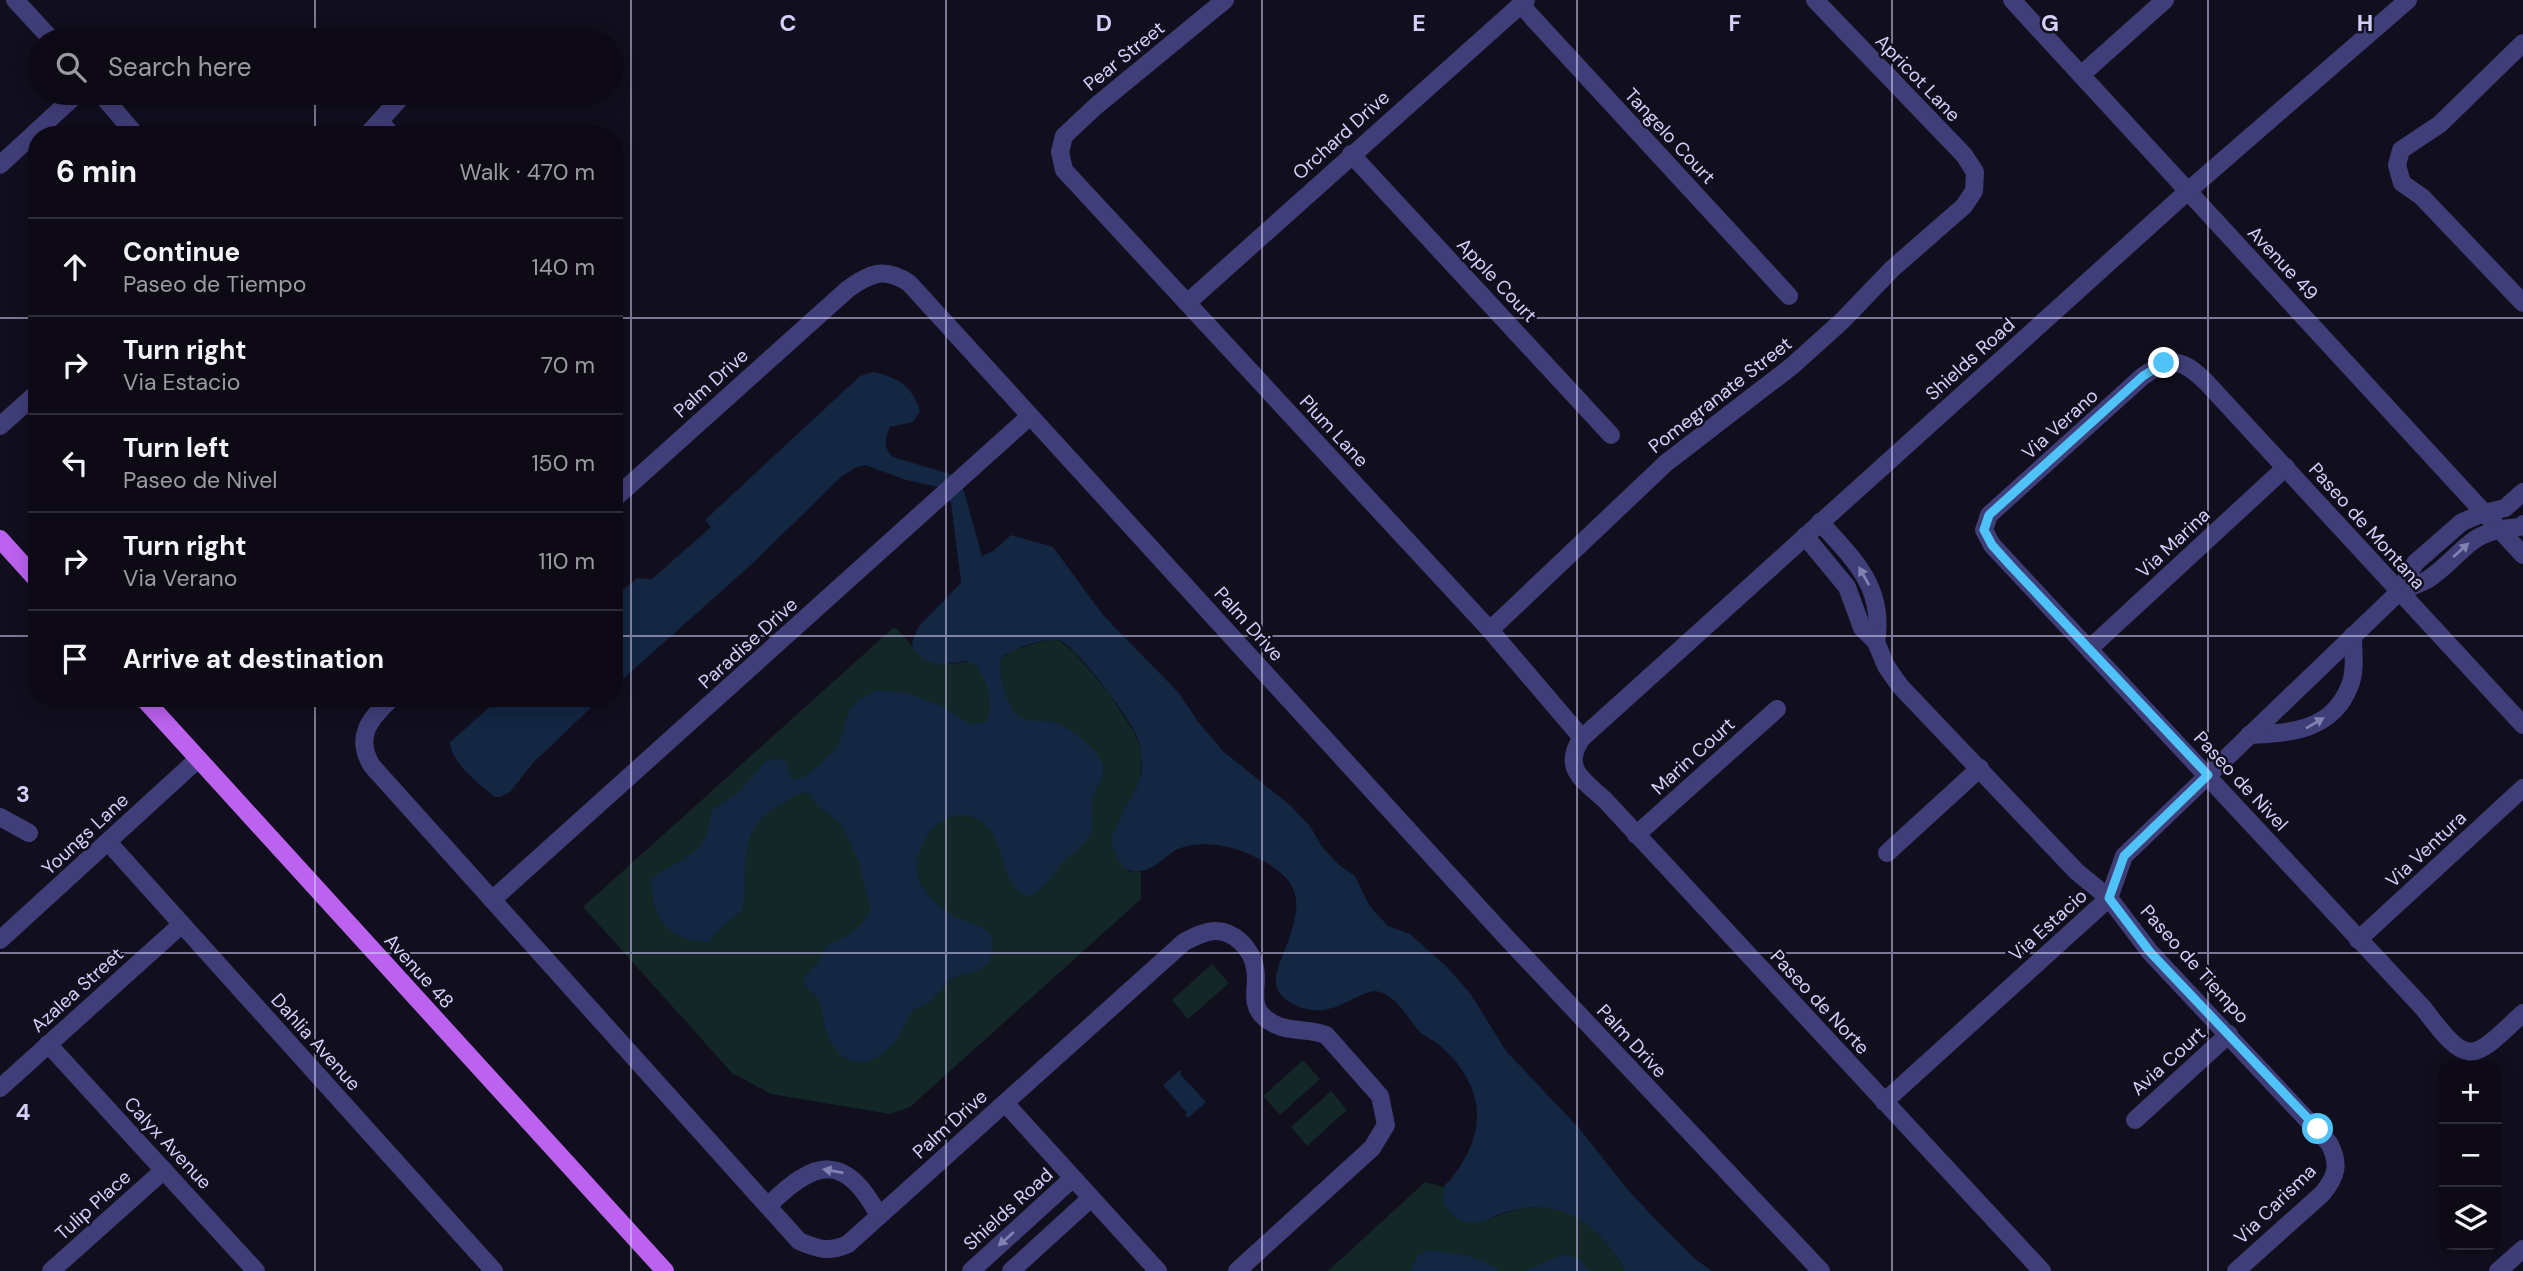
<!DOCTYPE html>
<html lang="en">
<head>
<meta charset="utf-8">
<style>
  :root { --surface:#0d0a16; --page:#1b1823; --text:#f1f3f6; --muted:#9a9aa1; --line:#2d2b35 }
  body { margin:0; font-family:"DM Sans",sans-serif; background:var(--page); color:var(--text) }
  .controls { position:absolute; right:21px; bottom:21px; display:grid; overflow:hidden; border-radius:14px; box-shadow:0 4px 18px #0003 }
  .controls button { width:63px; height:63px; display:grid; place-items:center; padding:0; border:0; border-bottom:2px solid var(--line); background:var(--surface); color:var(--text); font:35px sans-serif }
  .stop { position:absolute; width:21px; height:21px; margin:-16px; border:5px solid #4fc3f7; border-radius:50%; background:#fff }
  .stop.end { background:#4fc3f7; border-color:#fff; box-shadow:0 2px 7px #0008 }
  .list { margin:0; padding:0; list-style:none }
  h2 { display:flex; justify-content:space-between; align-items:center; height:91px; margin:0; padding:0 28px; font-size:30px }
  h2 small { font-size:23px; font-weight:400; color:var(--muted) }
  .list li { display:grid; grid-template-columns:46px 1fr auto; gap:21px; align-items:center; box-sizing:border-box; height:98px; padding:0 28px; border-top:2px solid var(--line) }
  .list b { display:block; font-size:26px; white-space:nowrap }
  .list p { margin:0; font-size:23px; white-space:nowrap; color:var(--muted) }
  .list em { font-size:23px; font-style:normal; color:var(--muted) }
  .icon { flex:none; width:38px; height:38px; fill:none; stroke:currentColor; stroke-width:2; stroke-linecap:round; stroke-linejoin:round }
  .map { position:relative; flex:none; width:2523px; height:1271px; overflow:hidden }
  .search { position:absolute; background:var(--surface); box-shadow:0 4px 18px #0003; left:28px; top:28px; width:595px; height:77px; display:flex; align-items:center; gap:18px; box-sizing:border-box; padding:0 24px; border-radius:38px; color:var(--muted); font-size:26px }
  .panel { position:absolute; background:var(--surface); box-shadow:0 4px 18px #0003; left:28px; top:126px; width:595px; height:581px; border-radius:28px }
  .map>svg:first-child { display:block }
  .green { fill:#122726 }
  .water { fill:#132642 }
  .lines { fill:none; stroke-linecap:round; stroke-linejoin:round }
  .minor { stroke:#403e78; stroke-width:18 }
  .major { stroke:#bb62ef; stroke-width:18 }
  .oneway { fill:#8380b2 }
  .route { stroke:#4fc3f7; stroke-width:9 }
  .grid { fill:none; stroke:#d5d0fa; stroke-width:2; stroke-opacity:0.55 }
  .labels { text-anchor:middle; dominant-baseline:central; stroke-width:5; stroke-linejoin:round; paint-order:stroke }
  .street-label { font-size:19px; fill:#d5d0fa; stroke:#110e1e }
  .grid-label { font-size:23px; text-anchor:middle; font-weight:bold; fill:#d5d0fa; stroke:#110e1e; stroke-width:5; stroke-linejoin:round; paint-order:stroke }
</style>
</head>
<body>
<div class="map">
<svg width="2523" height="1271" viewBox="0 0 2523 1271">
  <rect width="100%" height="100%" fill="#110e1e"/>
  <g class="green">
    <polygon points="893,628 896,628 925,660 951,664 1001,658 1013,650 1051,639 1059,640 1074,652 1108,692 1135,733 1142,756 1140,780 1121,816 1120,822 1128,871 1141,872 1141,899 910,1107 890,1114 771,1094 732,1073 583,907"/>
    <polygon points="1212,964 1229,983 1188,1019 1172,1000"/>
    <polygon points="1303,1060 1320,1079 1280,1115 1263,1096"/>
    <polygon points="1331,1091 1347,1110 1307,1146 1291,1127"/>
    <path d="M1425,1182L1444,1187L1443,1203L1487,1220C1551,1191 1592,1211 1625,1271H1328Z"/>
  </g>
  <g class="water">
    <path d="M873,372C897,377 913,386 920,411L913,422L890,427C885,438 883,447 893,457L950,474L963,488L982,556L993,551L1011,535L1053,547L1103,615L1178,692L1199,723L1224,752L1291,806L1310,826L1322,847L1339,865L1355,876L1369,905L1388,926L1410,934L1446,966L1470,993L1506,1051L1579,1128L1628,1190L1661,1225L1695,1259L1712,1271H1625C1599,1224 1564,1197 1510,1211C1497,1214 1487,1222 1473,1223C1458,1223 1451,1215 1443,1203C1443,1199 1442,1191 1444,1187C1446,1183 1452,1179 1454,1175C1467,1157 1476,1140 1477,1117C1478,1089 1460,1062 1439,1045C1433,1040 1427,1037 1421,1033C1408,1020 1399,998 1380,992C1361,985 1334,1024 1295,1005C1289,1002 1283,998 1279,992C1272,981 1278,968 1282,957C1303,905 1307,880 1251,855C1229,845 1201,840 1178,849C1171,852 1164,860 1157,864C1129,882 1116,865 1111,838C1115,830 1118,822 1122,814C1129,798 1142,784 1142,765C1142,755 1139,743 1136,734C1128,716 1076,646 1059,640C1049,637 1011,649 1003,656C994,665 1007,707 1017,715C1026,723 1036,720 1047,721C1067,724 1087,741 1099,757C1111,774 1095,785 1092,801C1090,812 1095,822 1091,833C1085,846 1071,853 1062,863C1052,875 1044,891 1029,896C1000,890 1007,840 982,822C947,797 910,844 918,877C922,893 943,911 958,918C985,929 998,927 990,961C974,977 968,970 954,978C937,989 938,1002 914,1009C905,1021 902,1035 891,1046C862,1076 833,1061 824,1024C822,1018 823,1009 820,1003C817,994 807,990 803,982L805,976L818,963L827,945C846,938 860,928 871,911L859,863L847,836L840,823L818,806L808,792C794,794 790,799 778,806C733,833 751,867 742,911L723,926L708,942C666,939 654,921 650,880C668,863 698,859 707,833C709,826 710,818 712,810L739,792L765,761L781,759L787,764L792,780L806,776L833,752L839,744L849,710L858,700L877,690L907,693L942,706L969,724L986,723C995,703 987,684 977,666L967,661L940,665L925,660L913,649L912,642L919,626L961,583L951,503L939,487L906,480L865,465L857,467L842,476L754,562L614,687V598L637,578L652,579L711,527L705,520L860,376Z"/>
    <path d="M500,698H601L533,763L510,792L500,797H494C478,782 452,765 450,742Z"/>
    <polygon points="1180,1070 1182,1072 1180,1074 1206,1102 1188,1118 1185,1115 1187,1113 1163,1085"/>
    <path d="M1428,1250C1452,1253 1481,1255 1500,1271H1410L1417,1256Z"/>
    <polygon points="1564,1254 1579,1259 1590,1271 1524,1271"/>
  </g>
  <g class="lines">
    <g class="minor">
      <polyline points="15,0 52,40"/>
      <polyline points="1225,0 1096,106 1064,136 1060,152 1064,170 1490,630 1582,738"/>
      <polyline points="2012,0 2523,555"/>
      <polyline points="1520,4 1789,296"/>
      <polyline points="2523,43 2440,124 2401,150 2397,165 2402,183 2422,197 2523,303"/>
      <polyline points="2081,75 2165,0"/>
      <polyline points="100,93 136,135"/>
      <polyline points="380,122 392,135"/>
      <polyline points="367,135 405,93"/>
      <polyline points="1351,154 1611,435"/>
      <polyline points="0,165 78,93"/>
      <polyline points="1187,303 1526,0"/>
      <polyline points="0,426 37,393"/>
      <path d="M614,499L848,289C870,273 884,267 909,283L1504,935L1821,1271"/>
      <path d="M1820,522C1854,560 1885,587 1876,642"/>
      <path d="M1805,536L1847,587L1862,628L1876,642L1886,666L1900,686L2077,872L2109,898L2150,952L2329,1143C2340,1164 2337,1176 2322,1194L2236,1271"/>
      <path d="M2399,592C2409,587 2421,584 2430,578C2467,551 2468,530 2520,527L2523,524"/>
      <polyline points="1490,630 1666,463 1792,366 1842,321 1892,269 1964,206 1974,191 1975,172 1964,155 1815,0"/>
      <polyline points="2089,649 2286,467"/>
      <path d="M392,698C370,718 354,737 372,766L799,1241C818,1249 828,1253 848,1244L1184,942C1194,937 1203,932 1214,931C1234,930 1252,949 1255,968C1259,986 1248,1004 1265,1018C1283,1034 1306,1027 1326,1035L1380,1096L1386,1125L1372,1148L1237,1271"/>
      <path d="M2523,725L2207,383C2183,359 2172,356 2143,376L1989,515L1984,530L1992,545L2424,1009C2469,1069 2472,1061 2523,1013"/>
      <path d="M2249,735C2290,733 2333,731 2350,685C2356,670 2353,651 2353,635"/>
      <polyline points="0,817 29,833"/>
      <polyline points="1636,835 1777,709"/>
      <polyline points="108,842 494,1271"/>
      <polyline points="1887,853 1980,768"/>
      <polyline points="492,900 1030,416"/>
      <polyline points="0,940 198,759"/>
      <polyline points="2358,940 2523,788"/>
      <polyline points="48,1044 256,1271"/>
      <polyline points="0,1088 182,924"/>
      <polyline points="1884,1102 2109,898 2124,856 2399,592 2415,563 2462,522 2484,513 2505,508 2523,492"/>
      <polyline points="1005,1103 1158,1271"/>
      <polyline points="2135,1120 2229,1034"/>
      <path d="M768,1206C815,1159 845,1152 879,1216"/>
      <polyline points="51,1271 164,1170"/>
      <polyline points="971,1271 1073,1178"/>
      <polyline points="1011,1271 1091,1198"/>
      <path d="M2042,1271L1605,800C1583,780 1561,768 1582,738L2188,191L2408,0"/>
      <polyline points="2498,1271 2523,1249"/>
    </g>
    <g class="major">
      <polyline points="0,539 37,580"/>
      <polyline points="143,698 665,1271"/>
    </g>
  </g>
  <defs><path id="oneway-solid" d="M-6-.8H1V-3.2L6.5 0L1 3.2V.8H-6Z" transform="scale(1.75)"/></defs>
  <g class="oneway">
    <use href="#oneway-solid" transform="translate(2461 550) rotate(-42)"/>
    <use href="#oneway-solid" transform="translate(1864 576) rotate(-119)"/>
    <use href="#oneway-solid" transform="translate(2315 723) rotate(-31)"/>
    <use href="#oneway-solid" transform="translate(833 1171) rotate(-170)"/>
    <use href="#oneway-solid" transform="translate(1006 1239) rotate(138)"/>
  </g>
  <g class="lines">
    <polyline class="route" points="2164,363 2143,376 1989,515 1984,530 1992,545 2010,565 2208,775 2124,856 2109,898 2150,952 2318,1129"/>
  </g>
  <path class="grid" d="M315,0V40M631,0V1271M946,0V1271M1262,0V1271M1577,0V1271M1892,0V1271M2208,0V1271M315,93V135M0,318H37M614,318H2523M0,636H37M614,636H2523M315,698V1271M0,953H2523"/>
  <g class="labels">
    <g class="street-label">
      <text transform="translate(1124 56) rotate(-39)">Pear Street</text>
      <text transform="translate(1918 78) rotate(46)">Apricot Lane</text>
      <text transform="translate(1341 135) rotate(-42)">Orchard Drive</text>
      <text transform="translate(1670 136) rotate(47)">Tangelo Court</text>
      <text transform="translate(2283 263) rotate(47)">Avenue 49</text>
      <text transform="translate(1497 280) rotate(47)">Apple Court</text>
      <text transform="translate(1970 359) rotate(-42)">Shields Road</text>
      <text transform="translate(711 383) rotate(-42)">Palm Drive</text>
      <text transform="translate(1720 395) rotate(-38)">Pomegranate Street</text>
      <text transform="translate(2060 424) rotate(-42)">Via Verano</text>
      <text transform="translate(1334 431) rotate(47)">Plum Lane</text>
      <text transform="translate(2367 526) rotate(48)">Paseo de Montana</text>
      <text transform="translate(2173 543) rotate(-43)">Via Marina</text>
      <text transform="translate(1249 624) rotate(48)">Palm Drive</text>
      <text transform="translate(748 643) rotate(-42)">Paradise Drive</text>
      <text transform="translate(1693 756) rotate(-42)">Marin Court</text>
      <text transform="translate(2241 781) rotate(47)">Paseo de Nivel</text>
      <text transform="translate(85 834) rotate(-43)">Youngs Lane</text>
      <text transform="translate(2426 849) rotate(-43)">Via Ventura</text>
      <text transform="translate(2048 925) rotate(-42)">Via Estacio</text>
      <text transform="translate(2195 964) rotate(48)">Paseo de Tiempo</text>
      <text transform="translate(419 971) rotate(48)">Avenue 48</text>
      <text transform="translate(77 990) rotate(-42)">Azalea Street</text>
      <text transform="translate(1820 1002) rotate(47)">Paseo de Norte</text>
      <text transform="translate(1632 1041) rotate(47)">Palm Drive</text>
      <text transform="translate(316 1042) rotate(48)">Dahlia Avenue</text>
      <text transform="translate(2168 1061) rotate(-42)">Avia Court</text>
      <text transform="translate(950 1124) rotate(-42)">Palm Drive</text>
      <text transform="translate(168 1143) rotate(47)">Calyx Avenue</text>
      <text transform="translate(2275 1204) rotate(-44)">Via Carisma</text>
      <text transform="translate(93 1205) rotate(-42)">Tulip Place</text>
      <text transform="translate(1008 1209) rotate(-42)">Shields Road</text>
    </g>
  </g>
  <g class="grid-label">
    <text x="788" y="31">C</text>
    <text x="1104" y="31">D</text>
    <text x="1419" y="31">E</text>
    <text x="1735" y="31">F</text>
    <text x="2050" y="31">G</text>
    <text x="2365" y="31">H</text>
    <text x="23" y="802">3</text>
    <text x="23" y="1120">4</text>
  </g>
</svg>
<div class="controls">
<button>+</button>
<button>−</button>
<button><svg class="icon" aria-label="layers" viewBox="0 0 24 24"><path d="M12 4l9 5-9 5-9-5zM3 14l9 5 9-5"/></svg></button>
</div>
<div class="stop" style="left:2318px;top:1129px"></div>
<div class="stop end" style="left:2164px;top:363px"></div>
<div class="search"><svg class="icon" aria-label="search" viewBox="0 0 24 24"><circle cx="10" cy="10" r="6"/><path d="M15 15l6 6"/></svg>Search here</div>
<section class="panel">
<h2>6 min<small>Walk · 470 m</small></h2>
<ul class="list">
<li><svg class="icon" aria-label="ahead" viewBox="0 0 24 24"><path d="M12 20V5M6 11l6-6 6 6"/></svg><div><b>Continue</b><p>Paseo de Tiempo</p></div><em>140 m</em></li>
<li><svg class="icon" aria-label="right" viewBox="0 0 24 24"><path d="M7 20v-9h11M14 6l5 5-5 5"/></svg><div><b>Turn right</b><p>Via Estacio</p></div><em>70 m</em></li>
<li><svg class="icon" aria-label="left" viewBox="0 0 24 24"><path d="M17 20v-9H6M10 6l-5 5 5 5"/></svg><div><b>Turn left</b><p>Paseo de Nivel</p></div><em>150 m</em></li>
<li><svg class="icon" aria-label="right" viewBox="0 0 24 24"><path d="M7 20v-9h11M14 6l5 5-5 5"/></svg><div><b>Turn right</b><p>Via Verano</p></div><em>110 m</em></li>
<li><svg class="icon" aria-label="arrive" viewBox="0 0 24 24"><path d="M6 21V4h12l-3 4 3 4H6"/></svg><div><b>Arrive at destination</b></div></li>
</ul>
</section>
</div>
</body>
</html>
